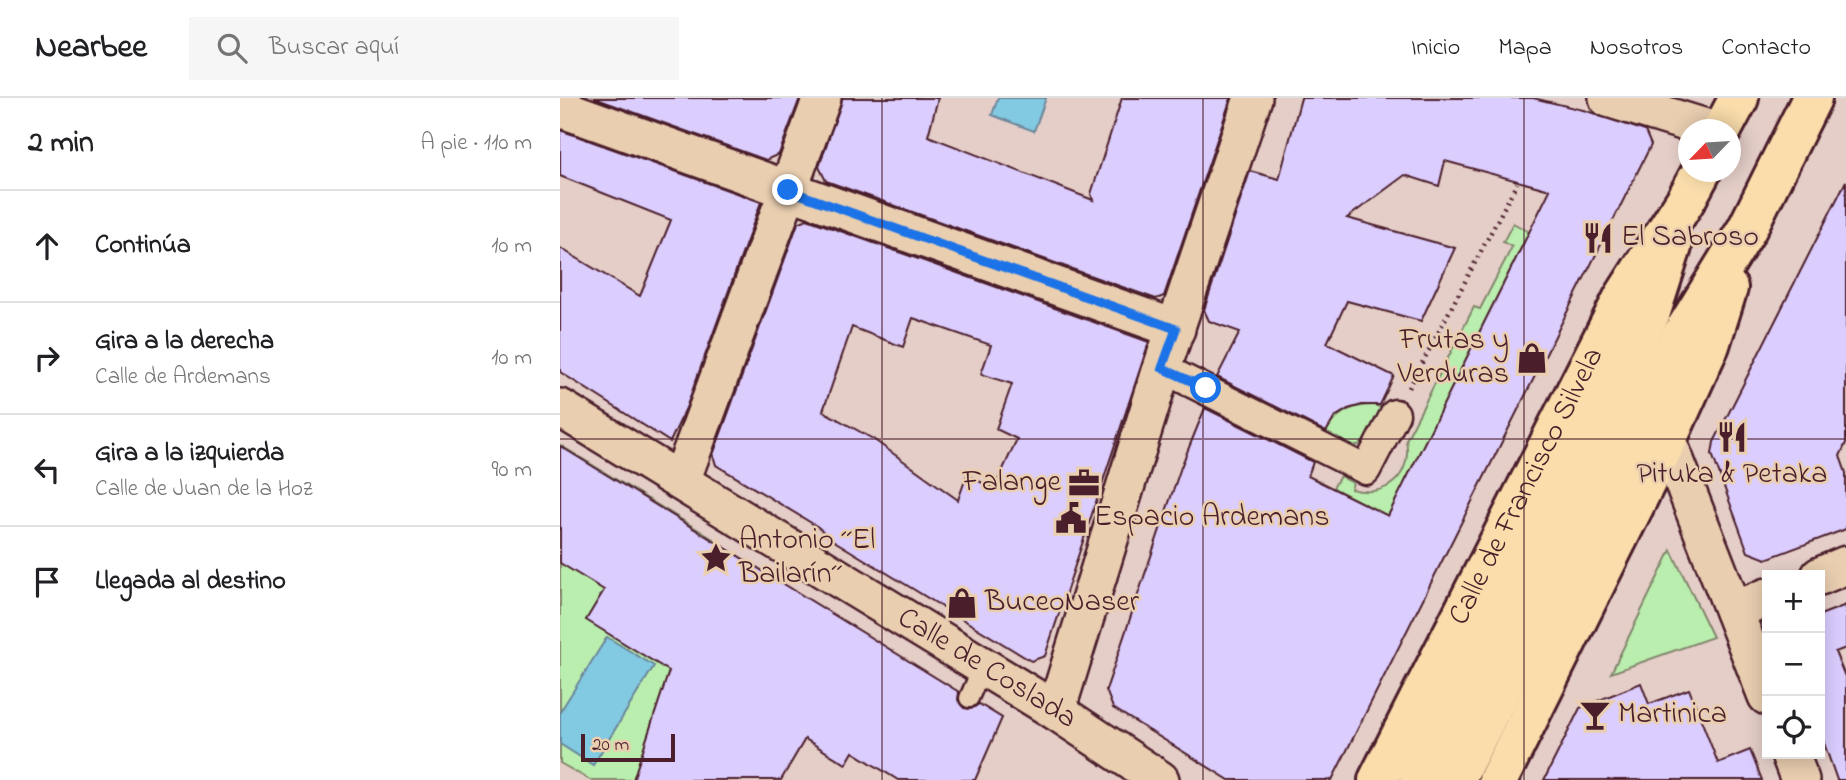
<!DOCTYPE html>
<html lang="es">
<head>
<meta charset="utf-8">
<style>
  :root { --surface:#fff; --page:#f6f6f6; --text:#202124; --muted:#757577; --line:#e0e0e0 }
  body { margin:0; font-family:"Indie Flower",sans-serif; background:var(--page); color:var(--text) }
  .controls { position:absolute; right:21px; bottom:21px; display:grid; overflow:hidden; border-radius:0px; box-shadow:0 4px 18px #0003 }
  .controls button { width:63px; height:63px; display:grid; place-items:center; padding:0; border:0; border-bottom:2px solid var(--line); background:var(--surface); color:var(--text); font:35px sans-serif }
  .compass { position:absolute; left:1118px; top:21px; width:63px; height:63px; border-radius:50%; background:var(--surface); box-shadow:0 4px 18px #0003; rotate:245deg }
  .scale { position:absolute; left:21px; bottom:18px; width:94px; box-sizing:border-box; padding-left:7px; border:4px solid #4a1f2b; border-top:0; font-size:19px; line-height:24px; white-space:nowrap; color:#4a1f2b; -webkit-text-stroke:5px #e9ceb0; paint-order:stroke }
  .stop { position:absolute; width:21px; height:21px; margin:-16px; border:5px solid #1a73e8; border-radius:50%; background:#fff }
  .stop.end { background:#1a73e8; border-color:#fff; box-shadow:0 2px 7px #0008 }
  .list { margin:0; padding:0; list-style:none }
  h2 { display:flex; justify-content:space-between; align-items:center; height:91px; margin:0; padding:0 28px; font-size:30px }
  h2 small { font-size:23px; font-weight:400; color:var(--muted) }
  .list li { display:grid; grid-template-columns:46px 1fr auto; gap:21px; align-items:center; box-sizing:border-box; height:112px; padding:0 28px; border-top:2px solid var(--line) }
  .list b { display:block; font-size:26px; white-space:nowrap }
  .list p { margin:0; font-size:23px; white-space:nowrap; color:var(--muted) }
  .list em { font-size:23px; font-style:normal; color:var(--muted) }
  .icon { flex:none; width:38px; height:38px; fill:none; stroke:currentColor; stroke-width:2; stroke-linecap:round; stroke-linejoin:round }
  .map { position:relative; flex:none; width:1286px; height:682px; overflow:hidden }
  header { display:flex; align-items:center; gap:42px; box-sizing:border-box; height:98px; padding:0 35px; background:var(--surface); border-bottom:2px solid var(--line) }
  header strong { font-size:33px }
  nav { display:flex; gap:38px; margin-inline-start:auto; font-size:24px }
  .search { width:490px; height:63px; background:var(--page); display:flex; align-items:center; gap:18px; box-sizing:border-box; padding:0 24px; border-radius:0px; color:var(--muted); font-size:26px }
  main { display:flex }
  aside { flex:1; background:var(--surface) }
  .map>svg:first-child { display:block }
  .green { fill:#baeeae; stroke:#82866c; stroke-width:2 }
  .water { fill:#82cae2; stroke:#6c8699; stroke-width:2 }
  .building { fill:#dccdff; stroke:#4a1f2b; stroke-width:2; fill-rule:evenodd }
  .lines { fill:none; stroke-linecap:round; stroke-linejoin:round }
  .service-casing { stroke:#4a1f2b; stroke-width:23 }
  .pedestrian-casing { stroke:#4a1f2b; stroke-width:33 }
  .minor-casing { stroke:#4a1f2b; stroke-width:42 }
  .primary-casing { stroke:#4a1f2b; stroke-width:44 }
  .path { stroke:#4a1f2b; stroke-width:4.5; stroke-dasharray:2 5; stroke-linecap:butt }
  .service { stroke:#e9ceb0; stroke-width:18 }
  .pedestrian { stroke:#e9ceb0; stroke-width:28 }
  .minor { stroke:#e9ceb0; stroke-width:37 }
  .primary { stroke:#faddab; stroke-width:38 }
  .route { stroke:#1a73e8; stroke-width:9 }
  .grid { fill:none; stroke:#4a1f2b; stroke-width:2; stroke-opacity:0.55 }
  .labels { text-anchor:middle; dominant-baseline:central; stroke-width:5; stroke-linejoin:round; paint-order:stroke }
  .poi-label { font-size:30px; fill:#4a1f2b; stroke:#e9ceb0; text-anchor:start }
  .street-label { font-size:30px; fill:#4a1f2b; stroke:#e9ceb0 }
</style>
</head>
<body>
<header>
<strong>Nearbee</strong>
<div class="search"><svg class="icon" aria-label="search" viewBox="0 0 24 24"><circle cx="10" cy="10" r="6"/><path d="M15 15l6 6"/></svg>Buscar aquí</div>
<nav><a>Inicio</a><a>Mapa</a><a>Nosotros</a><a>Contacto</a></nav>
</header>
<main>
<aside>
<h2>2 min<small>A pie · 110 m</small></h2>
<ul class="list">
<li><svg class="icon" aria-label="ahead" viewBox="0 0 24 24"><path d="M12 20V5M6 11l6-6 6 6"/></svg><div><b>Continúa</b></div><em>10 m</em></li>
<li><svg class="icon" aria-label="right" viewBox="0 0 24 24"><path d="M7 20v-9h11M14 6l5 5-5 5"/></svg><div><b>Gira a la derecha</b><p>Calle de Ardemans</p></div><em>10 m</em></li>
<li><svg class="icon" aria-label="left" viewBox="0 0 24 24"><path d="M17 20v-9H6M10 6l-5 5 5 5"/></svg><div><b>Gira a la izquierda</b><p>Calle de Juan de la Hoz</p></div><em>90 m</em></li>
<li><svg class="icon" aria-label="arrive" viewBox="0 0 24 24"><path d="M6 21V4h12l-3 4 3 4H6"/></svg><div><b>Llegada al destino</b></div></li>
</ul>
</aside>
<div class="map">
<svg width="1286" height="682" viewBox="0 0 1286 682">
  <rect width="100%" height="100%" fill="#e5cec8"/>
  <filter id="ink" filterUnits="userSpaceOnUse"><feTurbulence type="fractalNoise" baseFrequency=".0143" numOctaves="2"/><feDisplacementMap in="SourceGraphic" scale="14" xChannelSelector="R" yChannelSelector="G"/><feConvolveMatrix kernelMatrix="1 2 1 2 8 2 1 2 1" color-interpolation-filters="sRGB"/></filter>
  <g filter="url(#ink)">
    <g class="green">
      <path d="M953,125L969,134L828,418L773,390L780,378L793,385L791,391C826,401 853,378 846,342L914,209L920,211L952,149L943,144Z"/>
      <path d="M814,307L829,313L807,343L792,350L765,337C774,315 791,307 814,307Z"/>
      <polygon points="0,347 153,441 73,682 30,682 0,665"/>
      <polygon points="1111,452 1153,539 1051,575"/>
    </g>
    <g class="water">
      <polygon points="438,0 486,0 474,33 432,17"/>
      <polygon points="47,539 94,568 33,667 0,646 0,614"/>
    </g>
    <g class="building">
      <polygon points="34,0 240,0 219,56 206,62"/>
      <polygon points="282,0 378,0 368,38 533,102 531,96 562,0 671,0 604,198 596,201 266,83 259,69"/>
      <polygon points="741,0 973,0 1027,13 1085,33 1091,47 772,682 669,682 553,610 546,592 621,369 645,310 753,364 748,378 828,418 990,92 885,63 879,88 845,77 787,120 895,150 861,223 787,203 767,245 834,278 820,307 802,307 788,311 775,319 766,334 657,279 680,234 649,223 644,212 690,73 719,81"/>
      <polygon points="0,32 201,104 126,310 110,344 0,274 0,150 80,198 111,122 0,78"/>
      <polygon points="1286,83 1286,345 1280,358 1286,375 1286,431 1206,461 1188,454 1152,356 1154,344"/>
      <path d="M247,121L589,244L485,558L471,563L271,441L258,429L156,367L153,357L238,125ZM353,220L431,247L421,276L452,286L436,331L457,341L434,391L407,377L398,402L313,341L263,313L292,229L343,249Z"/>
      <polygon points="0,348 399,594 398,602 404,610 411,611 419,606 442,620 415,682 338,682 293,654 286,666 245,641 221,682 73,682 109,573 26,522 44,492 0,465"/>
      <polygon points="1286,507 1286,550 1275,554 1286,581 1286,682 1277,682 1260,634 1260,517"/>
      <polygon points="1081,585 1089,606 1129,591 1158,665 1190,652 1202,682 984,682 1020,610"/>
    </g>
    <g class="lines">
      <defs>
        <polyline id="service" points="409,600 423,568"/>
        <polyline id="pedestrian" points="602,270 806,372 835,316"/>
        <g id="minor">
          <polyline points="1048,0 1152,32"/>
          <polyline points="0,10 616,231"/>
          <path id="s1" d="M0,310L496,613L600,682"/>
          <polyline points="1107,342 1207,598"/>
          <polyline points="121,383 262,0"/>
          <polyline points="1260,478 1286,467"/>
          <polyline points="1174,513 1207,499"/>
          <polyline points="496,613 602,270 693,0"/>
          <polyline points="1230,656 1240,682"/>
        </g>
        <g id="primary">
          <polyline points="1162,32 1179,0"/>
          <path id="s2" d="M818,682L1063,200L1127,100L1141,74"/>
          <polyline points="859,682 1091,214 1112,149"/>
          <polyline points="895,682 1120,240 1187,131 1252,0"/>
          <polyline points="938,682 1107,342 1150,247 1168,190"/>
        </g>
      </defs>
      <use href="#service" class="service-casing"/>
      <use href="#pedestrian" class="pedestrian-casing"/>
      <use href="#minor" class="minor-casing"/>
      <use href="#primary" class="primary-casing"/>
      <polyline class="path" points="849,290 957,85"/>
      <use href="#service" class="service"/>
      <use href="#pedestrian" class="pedestrian"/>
      <use href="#minor" class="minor"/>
      <use href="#primary" class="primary"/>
    </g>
  </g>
  <g class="lines" filter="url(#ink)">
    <polyline class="route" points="228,92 616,231 602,270 646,290"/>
  </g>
  <path class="grid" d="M322,0V682M643,0V682M964,0V682M0,341H1286"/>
  <defs>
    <symbol id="restaurant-bare" viewBox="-9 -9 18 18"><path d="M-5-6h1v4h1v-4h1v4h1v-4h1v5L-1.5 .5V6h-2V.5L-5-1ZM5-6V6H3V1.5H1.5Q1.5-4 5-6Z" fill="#4a1f2b" stroke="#e9ceb0" stroke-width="2.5" paint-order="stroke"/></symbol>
    <symbol id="shop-bare" viewBox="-9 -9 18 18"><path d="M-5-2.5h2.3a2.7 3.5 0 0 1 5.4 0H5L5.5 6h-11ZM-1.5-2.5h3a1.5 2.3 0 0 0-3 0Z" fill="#4a1f2b" stroke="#e9ceb0" stroke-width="2.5" paint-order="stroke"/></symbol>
    <symbol id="office-bare" viewBox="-9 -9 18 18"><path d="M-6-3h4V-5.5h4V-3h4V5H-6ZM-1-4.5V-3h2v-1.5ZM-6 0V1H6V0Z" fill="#4a1f2b" stroke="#e9ceb0" stroke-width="2.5" paint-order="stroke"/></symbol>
    <symbol id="civic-bare" viewBox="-9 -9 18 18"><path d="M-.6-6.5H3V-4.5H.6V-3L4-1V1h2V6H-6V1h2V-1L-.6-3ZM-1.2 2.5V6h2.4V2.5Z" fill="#4a1f2b" stroke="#e9ceb0" stroke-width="2.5" paint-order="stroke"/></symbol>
    <symbol id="sight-bare" viewBox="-9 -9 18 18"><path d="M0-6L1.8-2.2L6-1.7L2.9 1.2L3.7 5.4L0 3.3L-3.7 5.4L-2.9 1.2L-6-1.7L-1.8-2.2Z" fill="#4a1f2b" stroke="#e9ceb0" stroke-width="2.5" paint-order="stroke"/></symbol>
    <symbol id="bar-bare" viewBox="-9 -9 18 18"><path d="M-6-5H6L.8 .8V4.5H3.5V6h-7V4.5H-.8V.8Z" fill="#4a1f2b" stroke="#e9ceb0" stroke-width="2.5" paint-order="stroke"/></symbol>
  </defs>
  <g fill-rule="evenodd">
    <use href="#restaurant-bare" x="1016" y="118" width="44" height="44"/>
    <use href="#shop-bare" x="950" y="238" width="44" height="44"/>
    <use href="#restaurant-bare" x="1150" y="317" width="44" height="44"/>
    <use href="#office-bare" x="502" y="363" width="44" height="44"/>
    <use href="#civic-bare" x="489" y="398" width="44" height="44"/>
    <use href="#sight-bare" x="134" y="438" width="44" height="44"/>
    <use href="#shop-bare" x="380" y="483" width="44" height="44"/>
    <use href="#bar-bare" x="1013" y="595" width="44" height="44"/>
  </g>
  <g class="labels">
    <g class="poi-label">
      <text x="1061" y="140">El Sabroso</text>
      <text x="949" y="243" text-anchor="end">Frutas y<tspan x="949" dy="34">Verduras</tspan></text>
      <text x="1172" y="377" text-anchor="middle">Pituka &amp; Petaka</text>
      <text x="501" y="385" text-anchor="end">Falange</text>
      <text x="534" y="420">Espacio Ardemans</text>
      <text x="179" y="443">Antonio ´´El<tspan x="179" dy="34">Bailarín´´</tspan></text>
      <text x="425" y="505">BuceoNaser</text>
      <text x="1058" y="617">Martinica</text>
    </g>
    <g class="street-label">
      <text stroke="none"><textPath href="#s2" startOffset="329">Calle de Francisco Silvela</textPath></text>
      <text stroke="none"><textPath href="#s1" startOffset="500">Calle de Coslada</textPath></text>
    </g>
  </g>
</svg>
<div class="controls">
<button>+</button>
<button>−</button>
<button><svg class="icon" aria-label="locate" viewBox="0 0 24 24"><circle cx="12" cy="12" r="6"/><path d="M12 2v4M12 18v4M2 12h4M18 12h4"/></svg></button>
</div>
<svg class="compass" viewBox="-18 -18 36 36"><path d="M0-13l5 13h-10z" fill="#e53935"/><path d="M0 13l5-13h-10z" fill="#757577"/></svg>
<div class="scale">20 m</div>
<div class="stop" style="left:646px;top:290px"></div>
<div class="stop end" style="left:228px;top:92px"></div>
</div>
</main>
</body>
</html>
